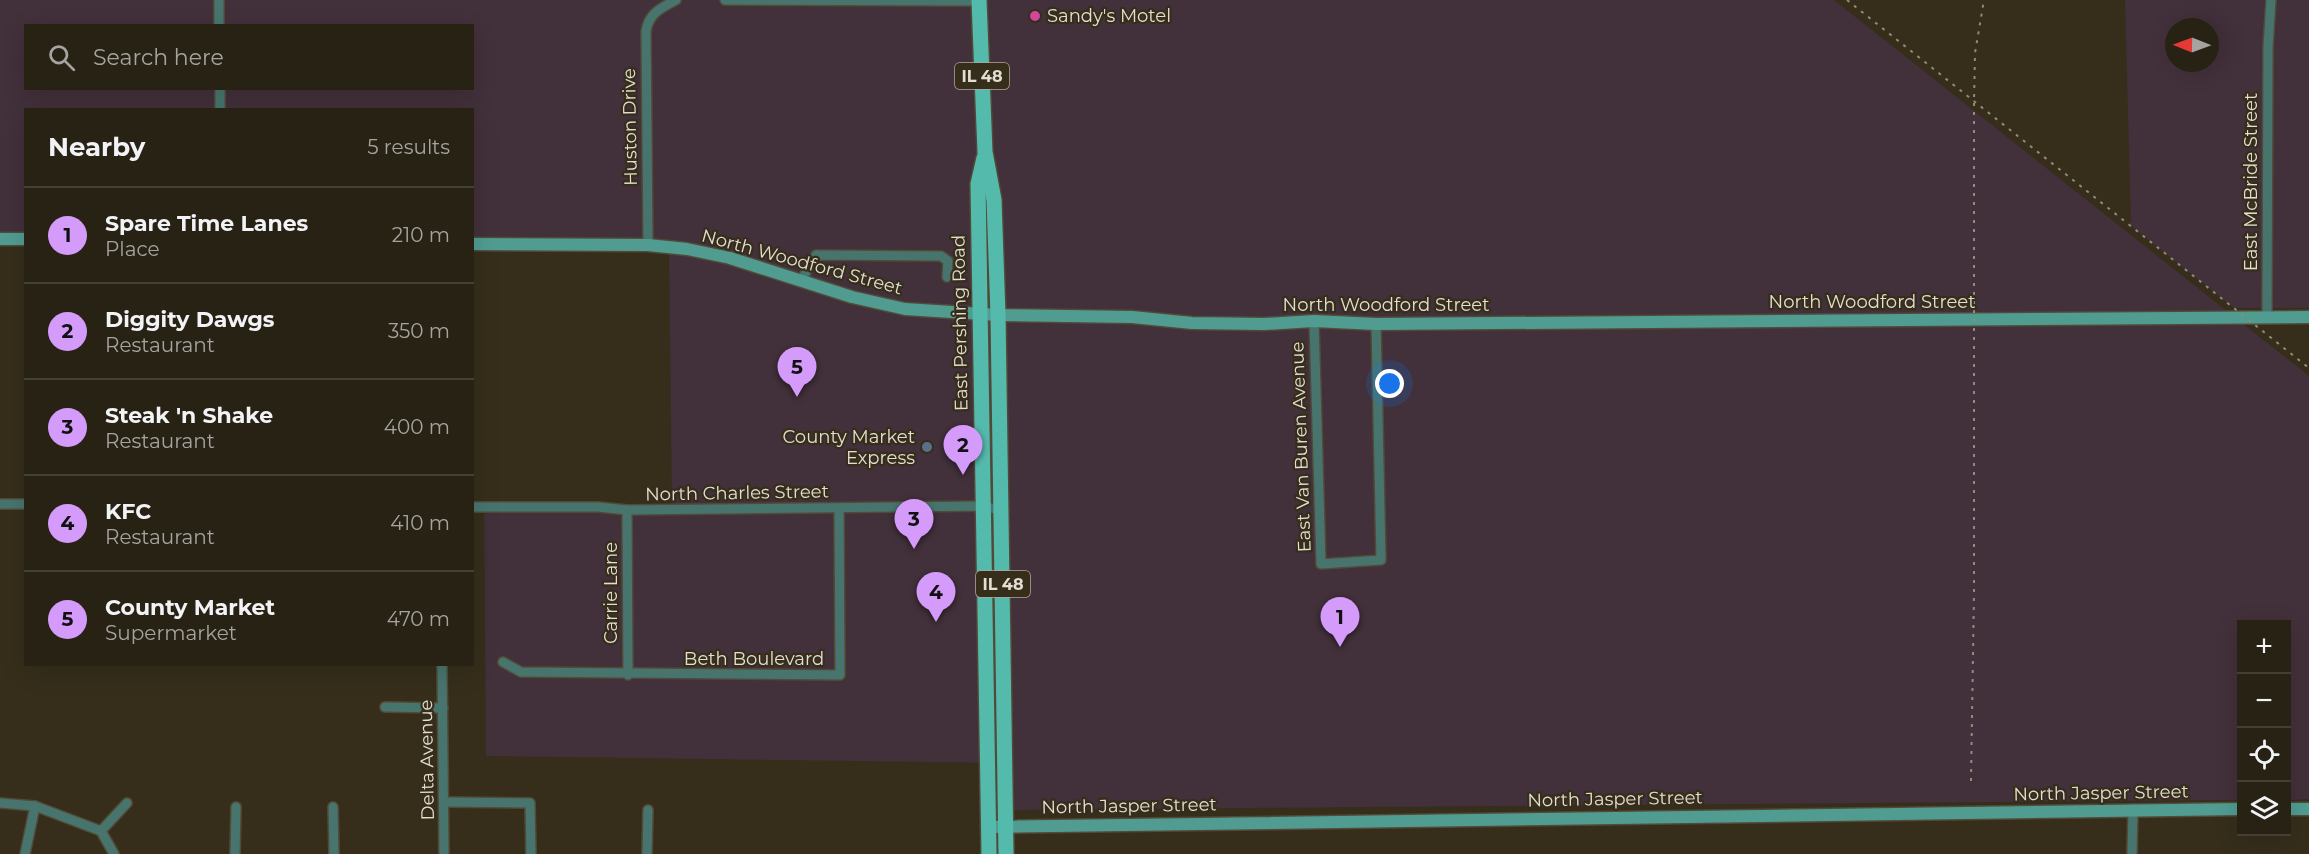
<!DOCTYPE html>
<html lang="en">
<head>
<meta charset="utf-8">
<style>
  :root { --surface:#282214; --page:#302a1d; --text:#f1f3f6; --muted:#a5a4a0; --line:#443f34; --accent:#d59bfb }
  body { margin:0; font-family:Montserrat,sans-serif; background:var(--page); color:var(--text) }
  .controls { position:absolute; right:18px; bottom:18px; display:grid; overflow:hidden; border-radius:0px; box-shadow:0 6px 24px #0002 }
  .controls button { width:54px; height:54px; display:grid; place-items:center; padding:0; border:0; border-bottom:2px solid var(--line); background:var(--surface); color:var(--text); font:30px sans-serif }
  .compass { position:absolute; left:2165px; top:18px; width:54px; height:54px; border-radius:50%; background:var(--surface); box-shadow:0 6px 24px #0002; rotate:271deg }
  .you { position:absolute; left:1390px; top:384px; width:21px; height:21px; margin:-15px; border:4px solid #fff; border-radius:50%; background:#1a73e8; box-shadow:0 0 0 9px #1a73e833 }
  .badge { display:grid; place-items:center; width:39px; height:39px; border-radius:50%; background:var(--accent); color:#111; font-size:20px; font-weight:700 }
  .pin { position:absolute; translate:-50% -50px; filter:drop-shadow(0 2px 3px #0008) }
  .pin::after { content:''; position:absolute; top:32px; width:21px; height:18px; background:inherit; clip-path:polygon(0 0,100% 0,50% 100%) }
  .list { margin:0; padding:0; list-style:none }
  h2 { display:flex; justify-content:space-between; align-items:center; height:78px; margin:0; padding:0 24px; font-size:26px }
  h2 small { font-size:20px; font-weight:400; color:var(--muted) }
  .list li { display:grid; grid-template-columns:39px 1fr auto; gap:18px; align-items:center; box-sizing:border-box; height:96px; padding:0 24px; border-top:2px solid var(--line) }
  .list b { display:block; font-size:22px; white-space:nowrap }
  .list p { margin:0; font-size:20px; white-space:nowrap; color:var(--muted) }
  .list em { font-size:20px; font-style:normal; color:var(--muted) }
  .icon { flex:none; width:33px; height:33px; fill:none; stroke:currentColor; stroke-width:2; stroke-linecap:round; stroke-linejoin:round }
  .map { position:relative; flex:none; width:2309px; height:854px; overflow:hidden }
  .search { position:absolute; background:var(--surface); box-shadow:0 6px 24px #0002; left:24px; top:24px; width:450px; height:66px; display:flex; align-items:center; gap:15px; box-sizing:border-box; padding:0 21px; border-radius:0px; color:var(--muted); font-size:22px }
  .panel { position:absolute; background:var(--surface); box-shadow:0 6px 24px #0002; left:24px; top:108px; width:450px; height:558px; border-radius:0px }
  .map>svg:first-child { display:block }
  .industrial { fill:#42303a; fill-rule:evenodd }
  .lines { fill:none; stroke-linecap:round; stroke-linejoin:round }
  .street-casing { stroke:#524a38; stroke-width:12 }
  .secondary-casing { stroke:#524a38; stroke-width:15 }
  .primary-casing { stroke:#524a38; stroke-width:18 }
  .street { stroke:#47756e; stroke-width:9 }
  .secondary { stroke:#509c91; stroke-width:12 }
  .primary { stroke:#54baac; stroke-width:15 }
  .rail { stroke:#918b7b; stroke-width:2; stroke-dasharray:3 6; stroke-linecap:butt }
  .hotel-dot { fill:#d1479c; stroke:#362e1b; stroke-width:2 }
  .service-dot { fill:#5c6f8a; stroke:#362e1b; stroke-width:2 }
  .labels { text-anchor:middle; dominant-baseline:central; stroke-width:4.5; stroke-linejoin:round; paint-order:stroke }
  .shield { fill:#362e1b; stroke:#afa99b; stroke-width:1.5 }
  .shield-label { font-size:16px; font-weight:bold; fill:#e3ded2 }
  .poi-label { font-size:18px; fill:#e3ded2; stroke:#362e1b; text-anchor:start }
  .street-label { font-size:18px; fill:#e3ded2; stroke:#362e1b }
</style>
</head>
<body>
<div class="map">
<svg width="2309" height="854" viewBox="0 0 2309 854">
  <rect width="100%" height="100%" fill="#362e1b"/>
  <g class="industrial">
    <path d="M0,0H1834L2309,376V799L2287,800L2286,624H2242L2241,800L1005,810L1004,763L486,756L484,507L672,510L669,247L473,244L472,110H26L25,239H0ZM26,26H472V88H26Z"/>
    <path d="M2125,0H2309V308H2234L2131,226ZM2174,27H2210V63H2174Z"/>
  </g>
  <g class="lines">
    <defs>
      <g id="street">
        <polyline points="725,0 979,1"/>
        <polyline points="219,26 219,0"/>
        <polyline points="220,110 220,88"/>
        <path d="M648,245L646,31C649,13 661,8 676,0"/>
        <polyline points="801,281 816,255 941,256 948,261 947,277"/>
        <polyline points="2267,317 2268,47 2271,0"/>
        <polyline points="1314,321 1321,564 1381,560 1376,324"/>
        <polyline points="0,504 26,504"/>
        <polyline points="472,507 598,507 627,510 984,506 1002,511"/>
        <polyline points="627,510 628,675"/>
        <polyline points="503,662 521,672 840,675 839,508"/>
        <polyline points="442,664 444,854"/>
        <polyline points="385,707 443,708"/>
        <polyline points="445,802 530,803 531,854"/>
        <polyline points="0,803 35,806 101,831 114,854"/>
        <polyline points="333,807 334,854"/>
        <polyline points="101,831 127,803"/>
        <polyline points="25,854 35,806"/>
        <polyline points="235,854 236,807"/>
        <polyline points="647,854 648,810"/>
        <polyline points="2132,854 2133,809"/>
      </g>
      <g id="secondary">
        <polyline points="0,239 26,239"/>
        <polyline points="472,244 648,245 687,249 730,258 852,297 905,309 998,315 1132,317 1192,323 1264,324 1314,321 1376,324 2309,317"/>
        <polyline points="2286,809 2309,809"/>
        <polyline points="988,827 2242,809"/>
      </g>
      <g id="primary">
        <polyline points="979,0 985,152 994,200 998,315 1006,854"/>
        <polyline points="984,158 978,184 989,854"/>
      </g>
    </defs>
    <use href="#street" class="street-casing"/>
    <use href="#secondary" class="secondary-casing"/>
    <use href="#primary" class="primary-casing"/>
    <use href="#street" class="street"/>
    <use href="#secondary" class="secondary"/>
    <use href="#primary" class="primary"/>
    <g class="rail">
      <polyline points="1847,0 2309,368"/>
      <polyline points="1971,781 1974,591 1974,101 1975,53 1984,0"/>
    </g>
  </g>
  <circle class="hotel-dot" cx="1035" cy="16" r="6"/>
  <circle class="service-dot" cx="927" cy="447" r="6"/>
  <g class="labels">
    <g class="shield">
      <rect x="955" y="63" width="54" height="26" rx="4.5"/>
      <rect x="976" y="571" width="54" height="26" rx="4.5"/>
    </g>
    <g class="shield-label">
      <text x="982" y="76">IL 48</text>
      <text x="1003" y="584">IL 48</text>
    </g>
    <g class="poi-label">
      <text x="1047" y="16">Sandy's Motel</text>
      <text x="915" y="437" text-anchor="end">County Market<tspan x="915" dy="21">Express</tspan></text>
    </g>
    <g class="street-label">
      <text transform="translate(630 127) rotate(-91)">Huston Drive</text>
      <text transform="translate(2251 182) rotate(-90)">East McBride Street</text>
      <text transform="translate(802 262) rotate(15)">North Woodford Street</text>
      <text x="1872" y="302">North Woodford Street</text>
      <text x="1386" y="305">North Woodford Street</text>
      <text transform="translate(960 323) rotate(-91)">East Pershing Road</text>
      <text transform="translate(1301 447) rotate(-92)">East Van Buren Avenue</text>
      <text transform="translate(737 493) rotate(-1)">North Charles Street</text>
      <text transform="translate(611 593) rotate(-90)">Carrie Lane</text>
      <text x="754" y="659">Beth Boulevard</text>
      <text transform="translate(427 760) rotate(-91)">Delta Avenue</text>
      <text transform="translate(2101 793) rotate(-1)">North Jasper Street</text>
      <text transform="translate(1615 799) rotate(-1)">North Jasper Street</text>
      <text transform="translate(1129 806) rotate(-1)">North Jasper Street</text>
    </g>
  </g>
</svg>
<div class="controls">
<button>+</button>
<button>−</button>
<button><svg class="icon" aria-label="locate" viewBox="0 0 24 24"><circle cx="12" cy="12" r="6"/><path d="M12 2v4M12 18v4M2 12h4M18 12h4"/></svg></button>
<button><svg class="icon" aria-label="layers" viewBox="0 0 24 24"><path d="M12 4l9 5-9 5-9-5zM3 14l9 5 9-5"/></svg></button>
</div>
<svg class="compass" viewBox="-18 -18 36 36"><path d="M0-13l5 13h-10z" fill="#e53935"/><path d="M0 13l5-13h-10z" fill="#a5a4a0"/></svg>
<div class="you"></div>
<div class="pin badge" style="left:1340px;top:647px">1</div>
<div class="pin badge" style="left:963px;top:475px">2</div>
<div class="pin badge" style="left:914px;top:549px">3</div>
<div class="pin badge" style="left:936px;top:622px">4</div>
<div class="pin badge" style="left:797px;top:397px">5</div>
<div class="search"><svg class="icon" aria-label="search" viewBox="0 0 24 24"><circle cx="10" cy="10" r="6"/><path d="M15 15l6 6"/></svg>Search here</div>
<section class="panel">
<h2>Nearby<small>5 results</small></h2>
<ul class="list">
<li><span class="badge">1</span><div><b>Spare Time Lanes</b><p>Place</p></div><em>210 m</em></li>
<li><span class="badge">2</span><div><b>Diggity Dawgs</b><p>Restaurant</p></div><em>350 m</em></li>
<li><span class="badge">3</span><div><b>Steak 'n Shake</b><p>Restaurant</p></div><em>400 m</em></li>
<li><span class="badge">4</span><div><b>KFC</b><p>Restaurant</p></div><em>410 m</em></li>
<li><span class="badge">5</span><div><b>County Market</b><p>Supermarket</p></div><em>470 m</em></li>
</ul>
</section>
</div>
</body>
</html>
